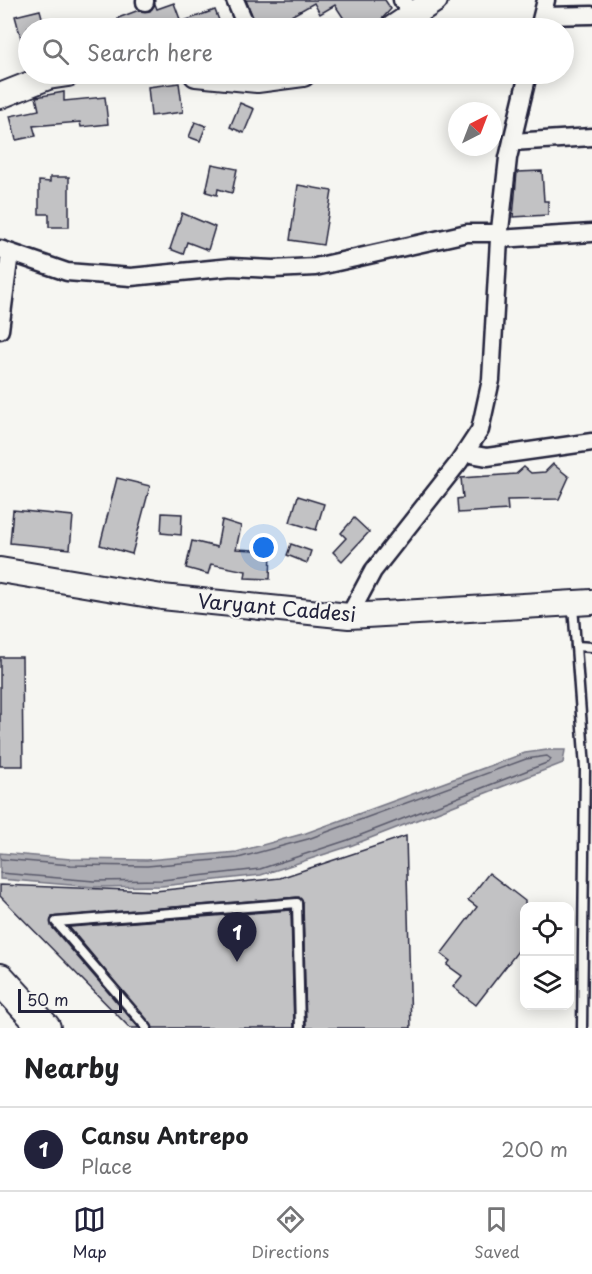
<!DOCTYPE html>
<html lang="en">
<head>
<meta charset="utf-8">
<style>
  :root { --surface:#fff; --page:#f6f6f6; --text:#202124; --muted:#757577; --line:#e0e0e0; --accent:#22223b }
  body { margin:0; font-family:"Playpen Sans",sans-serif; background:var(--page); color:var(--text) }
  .controls { position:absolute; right:18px; bottom:18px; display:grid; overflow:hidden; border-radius:12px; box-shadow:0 3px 15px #0003 }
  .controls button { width:54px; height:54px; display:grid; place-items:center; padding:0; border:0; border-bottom:2px solid var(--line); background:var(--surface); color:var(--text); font:30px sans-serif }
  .compass { position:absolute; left:448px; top:102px; width:54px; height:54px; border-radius:50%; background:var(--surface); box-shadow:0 3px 15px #0003; rotate:42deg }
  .scale { position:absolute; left:18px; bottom:15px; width:104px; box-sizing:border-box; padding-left:6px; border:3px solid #22223b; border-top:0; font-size:16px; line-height:21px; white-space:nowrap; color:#22223b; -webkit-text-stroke:4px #f6f6f2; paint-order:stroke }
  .you { position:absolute; left:264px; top:548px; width:21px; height:21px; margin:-15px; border:4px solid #fff; border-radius:50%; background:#1a73e8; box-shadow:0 0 0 9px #1a73e833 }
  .badge { display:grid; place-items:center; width:39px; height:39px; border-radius:50%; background:var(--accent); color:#fff; font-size:20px; font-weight:700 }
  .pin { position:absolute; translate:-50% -50px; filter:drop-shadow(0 2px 3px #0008) }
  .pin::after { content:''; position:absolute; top:32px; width:21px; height:18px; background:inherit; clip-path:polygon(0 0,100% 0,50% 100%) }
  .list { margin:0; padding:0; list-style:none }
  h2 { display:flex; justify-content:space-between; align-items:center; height:78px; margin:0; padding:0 24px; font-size:26px }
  h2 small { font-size:20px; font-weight:400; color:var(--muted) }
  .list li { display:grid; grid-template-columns:39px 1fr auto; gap:18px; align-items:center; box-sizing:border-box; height:84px; padding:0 24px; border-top:2px solid var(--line) }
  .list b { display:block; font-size:22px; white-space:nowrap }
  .list p { margin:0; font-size:20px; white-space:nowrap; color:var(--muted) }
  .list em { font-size:20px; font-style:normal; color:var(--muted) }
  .icon { flex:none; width:33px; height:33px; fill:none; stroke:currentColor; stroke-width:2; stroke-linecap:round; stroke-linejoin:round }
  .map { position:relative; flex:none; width:592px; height:1028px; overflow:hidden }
  .search { position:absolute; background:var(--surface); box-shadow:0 3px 15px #0003; left:18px; right:18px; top:18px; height:66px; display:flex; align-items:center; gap:15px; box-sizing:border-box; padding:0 21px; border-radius:33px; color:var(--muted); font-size:22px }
  .sheet { height:162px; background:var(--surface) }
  nav { display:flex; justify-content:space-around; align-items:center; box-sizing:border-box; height:84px; border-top:2px solid var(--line); background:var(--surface); font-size:16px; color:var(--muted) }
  nav a { display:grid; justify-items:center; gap:3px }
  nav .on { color:var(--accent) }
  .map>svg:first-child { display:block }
  .water { fill:#adadb3; stroke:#757583; stroke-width:1.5 }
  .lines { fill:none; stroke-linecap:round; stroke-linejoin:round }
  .shore { stroke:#5a5a6b; stroke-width:1.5 }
  .building { fill:#c2c2c4; stroke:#22223b; stroke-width:1.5 }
  .lane-casing { stroke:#22223b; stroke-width:13 }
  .street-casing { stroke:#22223b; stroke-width:21 }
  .secondary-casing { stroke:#22223b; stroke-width:28 }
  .highway-casing { stroke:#22223b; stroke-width:34 }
  .lane { stroke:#f6f6f2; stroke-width:8 }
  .street { stroke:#f6f6f2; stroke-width:16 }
  .secondary { stroke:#f6f6f2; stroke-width:24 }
  .highway { stroke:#f6f6f2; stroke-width:30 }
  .labels { text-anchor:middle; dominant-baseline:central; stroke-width:4.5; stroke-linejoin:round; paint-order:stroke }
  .street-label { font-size:20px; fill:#22223b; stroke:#f6f6f2 }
</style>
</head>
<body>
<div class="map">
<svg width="592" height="1028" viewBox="0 0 592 1028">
  <rect width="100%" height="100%" fill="#f6f6f2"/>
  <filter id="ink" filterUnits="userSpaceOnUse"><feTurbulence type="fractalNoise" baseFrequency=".0167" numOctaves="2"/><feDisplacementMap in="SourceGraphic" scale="12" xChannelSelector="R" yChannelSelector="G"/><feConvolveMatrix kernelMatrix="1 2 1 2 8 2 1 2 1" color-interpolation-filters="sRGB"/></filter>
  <g filter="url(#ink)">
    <polygon class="water" points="547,750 565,750 563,763 350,846 261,875 162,886 94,887 0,879 0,853 71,859 147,860 237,852 306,833 525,753"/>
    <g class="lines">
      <polyline class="shore" points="0,859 71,865 147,866 238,858 308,839 526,759 547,756 551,759 549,762 348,840 260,869 162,880 94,881 0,873"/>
    </g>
    <g class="building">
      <polygon points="246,0 385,0 391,9 379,22 366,28 350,28 335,5 320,14 314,3 282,21 286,28 257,28"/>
      <polygon points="174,3 181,22 215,10 222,28 120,28 118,18 139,10 150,11 155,4 157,9"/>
      <polygon points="40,10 45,28 28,28 28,52 25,53 15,16"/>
      <polygon points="179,83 183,112 151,116 148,87"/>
      <polygon points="64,92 64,101 105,97 108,124 81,127 80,122 33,126 36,136 16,140 10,116 39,110 36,97"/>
      <polygon points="240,103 254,109 244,133 230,127"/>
      <polygon points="195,122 206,126 200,141 189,137"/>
      <polygon points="212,164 237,169 232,193 218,189 217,195 206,192"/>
      <polygon points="542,171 544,201 548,201 548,215 513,217 517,172"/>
      <polygon points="50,177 69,177 69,227 49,227 49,214 39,214 39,181 50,182"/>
      <polygon points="298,185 332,191 323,245 290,240"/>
      <polygon points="182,213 215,227 208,250 187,242 183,254 170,249"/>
      <polygon points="553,464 569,477 559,499 507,500 508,510 458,513 457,499 463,498 461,478 516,474 524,467 531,473 545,472"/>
      <polygon points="117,478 150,486 132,554 100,545"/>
      <polygon points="298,496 324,504 316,530 290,522"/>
      <polygon points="13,510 73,516 70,549 10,543"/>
      <polygon points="162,513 182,514 181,535 161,533"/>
      <polygon points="354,518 369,532 342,561 333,552 346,538 341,533"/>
      <polygon points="222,520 241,526 236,549 271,551 270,579 245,578 246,571 211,564 208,574 186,568 192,541 217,547"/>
      <polygon points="291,544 311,551 307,563 287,555"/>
      <polygon points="0,657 22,657 23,766 0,766"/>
      <polygon points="406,836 411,1028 306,1028 303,903 299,897 52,917 51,926 139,1028 130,1028 0,896 0,885 155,891 280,878"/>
      <polygon points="489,873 525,901 525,942 476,1005 453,987 462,976 447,965 450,961 441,954 477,907 468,900"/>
      <polygon points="291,910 294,1028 153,1028 69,927"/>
    </g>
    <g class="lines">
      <defs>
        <g id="lane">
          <polyline points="573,606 585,768 582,1028"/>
          <polyline points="576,646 592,647"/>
          <polyline points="147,1028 56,922 297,903 300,1028"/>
        </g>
        <g id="street">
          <polyline points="145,0 145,2"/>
          <polyline points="235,0 247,28"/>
          <polyline points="402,0 414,15"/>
          <polyline points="543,16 592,15"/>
          <polyline points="539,28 546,0"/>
          <polyline points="512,142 592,137"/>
          <polyline points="499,239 592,233"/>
          <polyline points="0,249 67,272 131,277 231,267 273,269 315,267 467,233 500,233"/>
          <polyline points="0,330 10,253"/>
          <polyline points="465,453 487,457 592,442"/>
          <polyline points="349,616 373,571 459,462 480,430 491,380 499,239 508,158 528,74"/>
        </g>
        <g id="secondary">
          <polyline points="393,28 435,0"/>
          <polyline points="196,74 257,80 303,74"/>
          <polyline points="0,96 48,77 68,74"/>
          <polyline points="0,570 162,597 349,616 592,602"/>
        </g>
        <polyline id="highway" points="0,979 45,1028"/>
      </defs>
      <use href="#lane" class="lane-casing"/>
      <use href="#street" class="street-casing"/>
      <use href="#secondary" class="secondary-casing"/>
      <use href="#highway" class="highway-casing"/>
      <use href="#lane" class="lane"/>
      <use href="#street" class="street"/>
      <use href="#secondary" class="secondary"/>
      <use href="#highway" class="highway"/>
    </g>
  </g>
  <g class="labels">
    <g class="street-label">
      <text transform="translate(277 607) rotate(5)">Varyant Caddesi</text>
    </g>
  </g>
</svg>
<div class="controls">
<button><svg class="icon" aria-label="locate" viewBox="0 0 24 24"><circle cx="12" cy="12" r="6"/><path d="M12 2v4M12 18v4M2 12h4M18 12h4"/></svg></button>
<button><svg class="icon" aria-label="layers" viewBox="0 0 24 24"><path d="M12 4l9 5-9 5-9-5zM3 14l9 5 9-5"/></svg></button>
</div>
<svg class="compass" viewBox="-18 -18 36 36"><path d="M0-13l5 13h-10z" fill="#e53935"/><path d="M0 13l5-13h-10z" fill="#757577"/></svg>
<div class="scale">50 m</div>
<div class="you"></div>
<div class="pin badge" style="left:237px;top:962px">1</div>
<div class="search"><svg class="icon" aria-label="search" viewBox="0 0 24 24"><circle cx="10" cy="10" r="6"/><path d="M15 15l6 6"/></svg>Search here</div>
</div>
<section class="sheet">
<h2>Nearby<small></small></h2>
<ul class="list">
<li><span class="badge">1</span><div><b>Cansu Antrepo</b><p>Place</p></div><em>200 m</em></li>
</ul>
</section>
<nav>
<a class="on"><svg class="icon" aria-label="map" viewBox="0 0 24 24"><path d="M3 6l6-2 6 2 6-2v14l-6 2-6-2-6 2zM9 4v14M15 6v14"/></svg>Map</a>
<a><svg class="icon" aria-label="directions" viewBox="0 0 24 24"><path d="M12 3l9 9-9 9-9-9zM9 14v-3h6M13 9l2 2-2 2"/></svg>Directions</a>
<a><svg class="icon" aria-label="saved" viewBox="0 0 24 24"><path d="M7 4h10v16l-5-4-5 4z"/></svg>Saved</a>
</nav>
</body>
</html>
